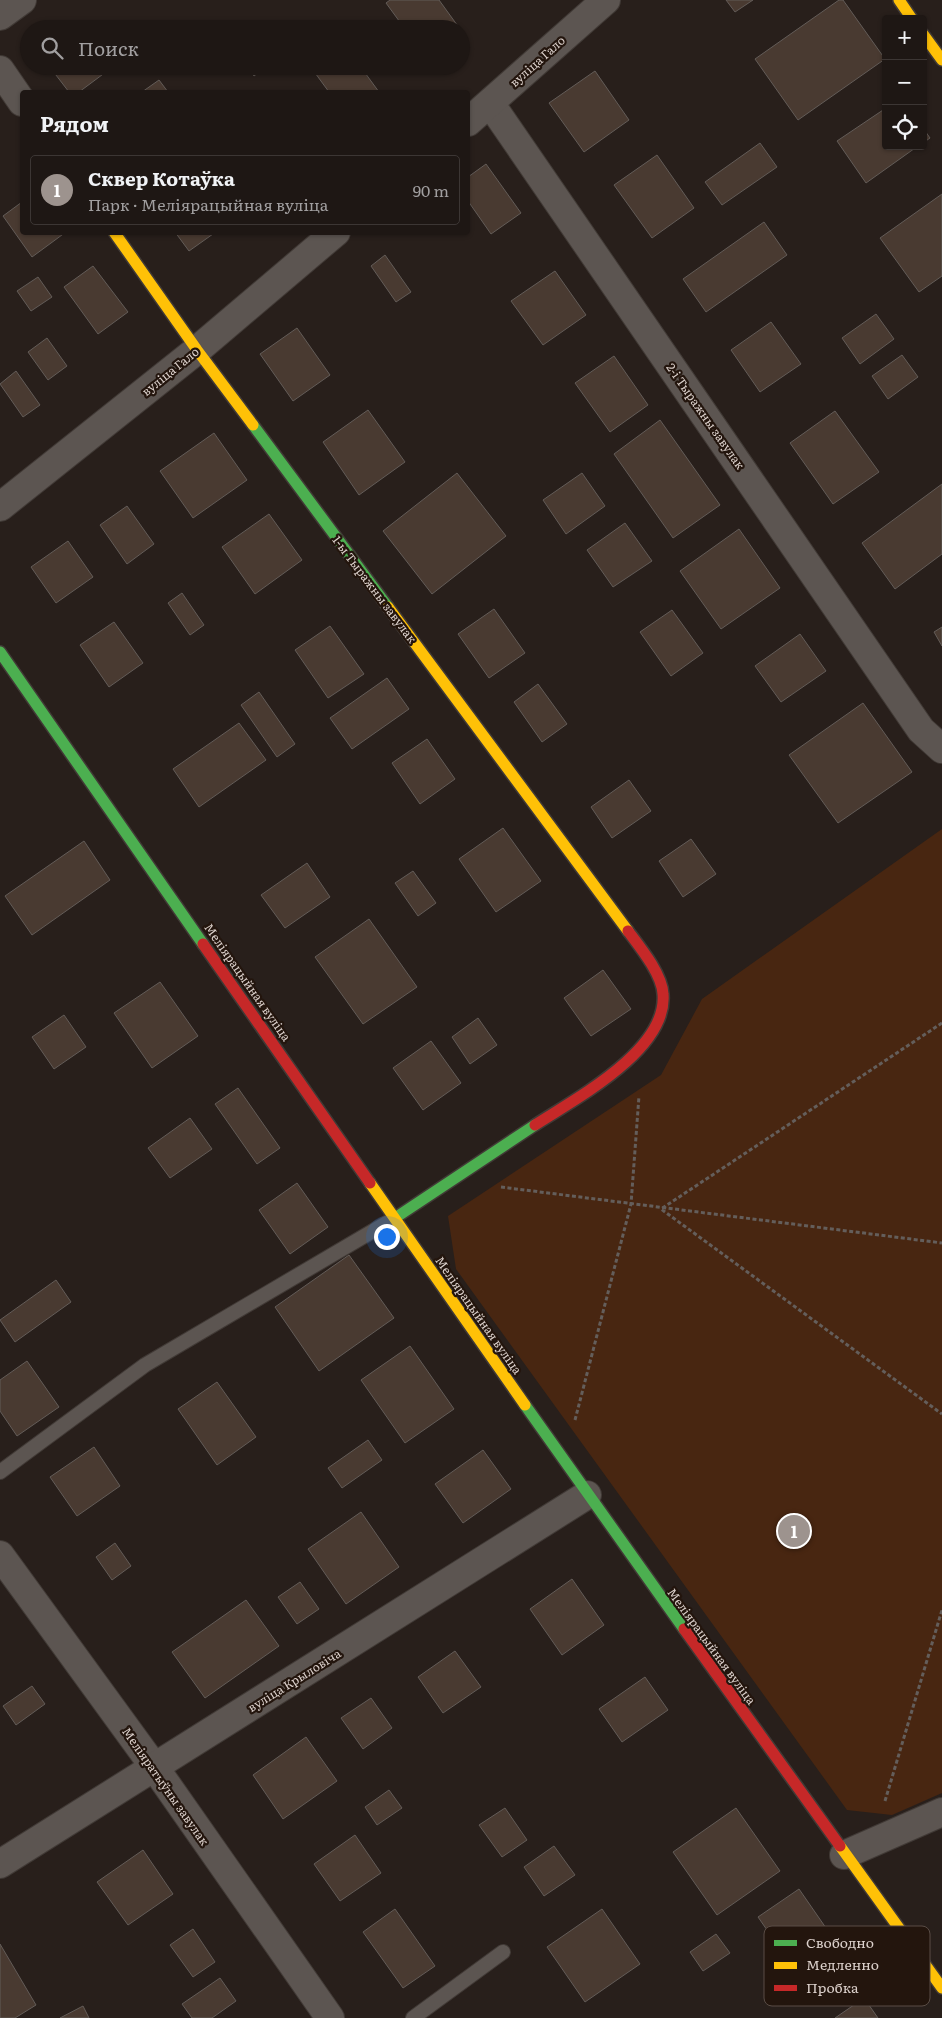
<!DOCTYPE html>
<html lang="ru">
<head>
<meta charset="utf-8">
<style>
  :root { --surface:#1e1714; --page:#26201d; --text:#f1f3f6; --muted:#a19fa0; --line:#3c3634; --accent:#9d938e }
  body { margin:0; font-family:Literata,serif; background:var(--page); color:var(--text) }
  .controls { position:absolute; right:15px; top:15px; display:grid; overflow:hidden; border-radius:5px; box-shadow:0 1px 4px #0004 }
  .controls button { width:45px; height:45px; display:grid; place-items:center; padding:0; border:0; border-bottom:1px solid var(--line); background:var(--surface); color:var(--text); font:25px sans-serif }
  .you { position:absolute; left:386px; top:1236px; width:18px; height:18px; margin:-12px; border:4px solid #fff; border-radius:50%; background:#1a73e8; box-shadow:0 0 0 8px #1a73e833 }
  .badge { display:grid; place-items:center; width:32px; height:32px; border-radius:50%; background:var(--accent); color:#fff; font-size:16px; font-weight:700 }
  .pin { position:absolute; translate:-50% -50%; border:2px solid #fff; box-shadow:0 1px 5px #0006 }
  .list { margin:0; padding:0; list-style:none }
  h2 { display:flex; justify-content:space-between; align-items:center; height:65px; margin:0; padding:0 20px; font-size:21px }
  h2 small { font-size:16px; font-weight:400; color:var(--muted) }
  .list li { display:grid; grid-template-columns:32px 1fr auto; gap:15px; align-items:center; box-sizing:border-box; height:70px; margin:0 10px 10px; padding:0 10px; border:1px solid var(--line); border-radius:5px }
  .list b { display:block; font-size:19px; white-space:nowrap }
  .list p { margin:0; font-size:16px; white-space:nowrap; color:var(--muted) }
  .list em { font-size:16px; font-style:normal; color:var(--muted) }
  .icon { flex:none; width:28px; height:28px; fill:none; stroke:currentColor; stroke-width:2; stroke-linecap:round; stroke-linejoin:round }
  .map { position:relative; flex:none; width:942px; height:2018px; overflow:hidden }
  .search { position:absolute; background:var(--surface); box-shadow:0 1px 4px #0004; left:20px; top:20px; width:450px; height:55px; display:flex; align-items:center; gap:12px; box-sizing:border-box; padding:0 18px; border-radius:28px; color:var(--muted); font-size:19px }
  .panel { position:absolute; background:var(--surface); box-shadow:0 1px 4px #0004; left:20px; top:90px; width:450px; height:145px; border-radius:5px }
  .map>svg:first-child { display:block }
  .green { fill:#482611 }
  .building { fill:#493a31; stroke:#635c58 }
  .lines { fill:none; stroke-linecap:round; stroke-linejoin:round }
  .lane-casing { stroke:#413a36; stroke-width:16 }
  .street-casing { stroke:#413a36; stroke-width:30 }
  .fast-casing { stroke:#413a36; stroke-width:14 }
  .slow-casing { stroke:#413a36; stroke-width:14 }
  .jam-casing { stroke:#413a36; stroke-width:14 }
  .path { stroke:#645e5b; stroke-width:3; stroke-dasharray:4 2.5; stroke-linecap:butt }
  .lane { stroke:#5c5551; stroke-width:14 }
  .street { stroke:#5c5551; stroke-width:28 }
  .fast { stroke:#4caf50; stroke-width:11 }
  .slow { stroke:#ffc107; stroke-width:11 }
  .jam { stroke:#c62828; stroke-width:11 }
  .labels { text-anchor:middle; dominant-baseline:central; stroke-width:4.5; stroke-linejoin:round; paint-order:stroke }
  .street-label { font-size:12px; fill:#dcd1cc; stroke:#23150d }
  .key { fill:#23150d; stroke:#5a4d46; stroke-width:1 }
  .key-label { font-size:14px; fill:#dcd1cc }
</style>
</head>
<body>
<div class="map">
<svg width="942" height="2018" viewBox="0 0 942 2018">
  <rect width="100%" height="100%" fill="#281f1b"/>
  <polygon class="green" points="942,829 942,1793 892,1815 847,1810 456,1269 448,1216 661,1075 702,999"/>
  <g class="building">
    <polygon points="390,0 439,0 460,29 405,29 386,3"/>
    <polygon points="726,0 753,0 735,12"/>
    <polygon points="839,0 843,0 885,59 798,120 755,59"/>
    <polygon points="258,21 264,29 247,29"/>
    <polygon points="49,66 114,66 79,92 69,92"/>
    <polygon points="247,66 267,66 254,76"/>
    <polygon points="310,66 360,66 379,92 329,92"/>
    <polygon points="595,71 629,120 584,152 549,103"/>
    <polygon points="159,80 168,92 142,92"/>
    <polygon points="886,108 886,146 918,146 866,183 837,141"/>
    <polygon points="923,128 930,138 923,143"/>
    <polygon points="760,143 777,167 722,205 705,182"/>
    <polygon points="657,155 694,208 652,238 614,185"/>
    <polygon points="486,164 521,213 491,234 468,201 468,177"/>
    <polygon points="942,194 942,276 919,292 880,238"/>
    <polygon points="22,202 22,232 66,232 32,257 3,216"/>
    <polygon points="764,222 787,255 706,312 683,279"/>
    <polygon points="175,232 212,232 213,234 189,251"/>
    <polygon points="385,255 411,292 396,302 371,266"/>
    <polygon points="93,266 128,312 98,334 64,287"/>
    <polygon points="555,271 586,315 543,345 511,301"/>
    <polygon points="38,277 52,297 31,311 17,291"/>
    <polygon points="876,314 894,339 860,364 842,338"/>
    <polygon points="771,322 801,364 760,392 731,350"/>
    <polygon points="297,328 330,375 293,401 260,354"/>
    <polygon points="47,338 67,366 48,380 28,352"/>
    <polygon points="902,355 918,377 888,399 872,376"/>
    <polygon points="614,356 648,405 610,432 575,383"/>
    <polygon points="16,371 40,405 23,417 0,384"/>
    <polygon points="368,410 405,462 359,495 323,442"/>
    <polygon points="835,411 879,472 833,504 790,443"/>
    <polygon points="660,420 720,505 673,538 614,454"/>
    <polygon points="214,433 247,480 193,518 160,471"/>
    <polygon points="457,473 506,536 432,594 383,531"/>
    <polygon points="582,473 605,506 566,534 543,500"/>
    <polygon points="942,484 942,554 895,589 862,543"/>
    <polygon points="127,506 154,544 127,564 100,525"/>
    <polygon points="269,514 302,560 255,594 222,547"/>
    <polygon points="625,523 652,561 613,587 587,550"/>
    <polygon points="739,529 780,588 721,629 680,571"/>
    <polygon points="68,541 93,577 56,603 31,567"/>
    <polygon points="182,593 204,625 190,635 168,603"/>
    <polygon points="494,609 525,653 489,678 458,634"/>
    <polygon points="672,610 703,653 671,676 640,632"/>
    <polygon points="114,622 143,663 109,687 80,645"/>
    <polygon points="330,626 364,674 328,698 295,650"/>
    <polygon points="942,627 942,646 934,632"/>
    <polygon points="800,634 826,671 781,702 755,666"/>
    <polygon points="387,678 409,709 352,749 330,718"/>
    <polygon points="538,684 567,724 542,742 514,702"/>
    <polygon points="259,692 295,744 277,757 241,705"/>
    <polygon points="863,703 912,772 838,823 789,755"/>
    <polygon points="239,723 266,760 199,807 173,769"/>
    <polygon points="427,739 455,779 420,804 392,763"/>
    <polygon points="629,780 651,811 612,838 591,807"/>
    <polygon points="503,828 541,881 496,912 459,859"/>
    <polygon points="691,839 716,874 683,897 659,861"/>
    <polygon points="84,841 110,880 32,935 5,896"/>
    <polygon points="307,863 330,897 285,928 261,895"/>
    <polygon points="413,871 436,903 418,916 395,883"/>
    <polygon points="369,919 417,987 363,1024 315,957"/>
    <polygon points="603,970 631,1009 591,1036 564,998"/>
    <polygon points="160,982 198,1036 152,1068 114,1013"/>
    <polygon points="64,1015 86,1047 54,1069 32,1037"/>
    <polygon points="478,1018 497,1045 470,1064 452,1037"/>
    <polygon points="431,1041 461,1083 423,1110 393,1068"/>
    <polygon points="238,1088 280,1148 257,1164 215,1104"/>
    <polygon points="190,1118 212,1149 170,1178 148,1148"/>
    <polygon points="297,1183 328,1227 290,1254 259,1210"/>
    <polygon points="349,1255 394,1318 319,1371 275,1307"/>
    <polygon points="56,1280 71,1302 15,1342 0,1320"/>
    <polygon points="410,1346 454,1409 405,1443 361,1380"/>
    <polygon points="27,1361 59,1407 17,1436 0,1411 0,1380"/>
    <polygon points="217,1382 256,1437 217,1465 178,1409"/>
    <polygon points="368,1440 382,1460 342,1488 328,1468"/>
    <polygon points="94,1447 120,1486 77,1516 50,1477"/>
    <polygon points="483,1450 511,1489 463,1523 435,1484"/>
    <polygon points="361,1512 399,1567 346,1604 308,1549"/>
    <polygon points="115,1543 131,1566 112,1580 96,1557"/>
    <polygon points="572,1579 604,1625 562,1655 530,1609"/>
    <polygon points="300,1582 319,1609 297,1624 278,1597"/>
    <polygon points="246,1600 279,1646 205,1698 172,1652"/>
    <polygon points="455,1651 481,1687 443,1713 418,1677"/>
    <polygon points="645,1677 668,1710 622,1742 599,1709"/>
    <polygon points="32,1686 45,1704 16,1725 3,1706"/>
    <polygon points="371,1698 392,1728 363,1749 341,1718"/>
    <polygon points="306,1737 337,1781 283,1819 253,1775"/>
    <polygon points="389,1790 402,1808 377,1825 365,1807"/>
    <polygon points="505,1808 527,1840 502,1857 479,1825"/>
    <polygon points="736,1808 780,1871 717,1915 673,1852"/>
    <polygon points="355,1835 381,1873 340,1901 314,1864"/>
    <polygon points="554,1846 575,1875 544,1896 524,1867"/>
    <polygon points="143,1850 173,1894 128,1925 97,1882"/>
    <polygon points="799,1889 835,1941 794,1969 758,1917"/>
    <polygon points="395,1909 435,1966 403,1988 363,1932"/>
    <polygon points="602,1909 640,1964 585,2002 547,1947"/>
    <polygon points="193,1929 215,1962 193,1977 170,1945"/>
    <polygon points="716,1934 730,1953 703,1971 690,1952"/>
    <polygon points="0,1944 36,2005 15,2018 0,2018"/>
    <polygon points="220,1978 236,2001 212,2018 192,2018 182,2004"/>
    <polygon points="864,1998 878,2018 835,2018"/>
    <polygon points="83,2006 89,2018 60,2018"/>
  </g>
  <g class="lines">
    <defs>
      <g id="lane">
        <polyline points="0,1472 145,1365 395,1218"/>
        <polyline points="413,2018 503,1952"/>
      </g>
      <g id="street">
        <polyline points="0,16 22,0"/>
        <polyline points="0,70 22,102"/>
        <polyline points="490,103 921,730 942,749"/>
        <polyline points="468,122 606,0"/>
        <polyline points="0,507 197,350 336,232"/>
        <polyline points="0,1555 155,1768 330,2018"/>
        <polyline points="844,1855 942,1812"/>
        <polyline points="0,1864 587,1495"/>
      </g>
      <g id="fast">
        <polyline points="253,425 388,607"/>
        <polyline points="0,652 203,944"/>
        <polyline points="395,1218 535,1125"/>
        <polyline points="525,1405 684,1629"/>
      </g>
      <g id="slow">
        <polyline points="899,0 912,19"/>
        <polyline points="923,34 942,60"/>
        <polyline points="114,232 197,350 253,425"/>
        <polyline points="388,607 628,931"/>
        <polyline points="370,1183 525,1405"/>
        <polyline points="840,1846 942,1988"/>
      </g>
      <g id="jam">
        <polyline points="203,944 370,1183"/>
        <path d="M535,1125C575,1099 668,1050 663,994C662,974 640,947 628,931"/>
        <polyline points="684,1629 840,1846"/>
      </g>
    </defs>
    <use href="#lane" class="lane-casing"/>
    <use href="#street" class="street-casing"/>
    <use href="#fast" class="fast-casing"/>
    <use href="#slow" class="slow-casing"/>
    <use href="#jam" class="jam-casing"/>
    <g class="path">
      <polyline points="942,1023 661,1209 942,1414"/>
      <polyline points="501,1187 942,1243"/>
      <polyline points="575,1420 631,1204 639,1096"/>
      <polyline points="885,1801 942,1610"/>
    </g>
    <use href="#lane" class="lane"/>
    <use href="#street" class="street"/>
    <use href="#fast" class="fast"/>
    <use href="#slow" class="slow"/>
    <use href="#jam" class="jam"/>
  </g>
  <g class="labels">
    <g class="street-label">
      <text transform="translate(537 61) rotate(-42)">вуліца Гало</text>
      <text transform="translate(170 371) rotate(-39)">вуліца Гало</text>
      <text transform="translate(706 416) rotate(55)">2-і Тыражны завулак</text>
      <text transform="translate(375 589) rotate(53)">1-ы Тыражны завулак</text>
      <text transform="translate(248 982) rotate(55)">Меліярацыйная вуліца</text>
      <text transform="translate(479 1315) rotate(55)">Меліярацыйная вуліца</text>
      <text transform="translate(712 1646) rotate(54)">Меліярацыйная вуліца</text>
      <text transform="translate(294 1680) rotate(-32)">вуліца Крыловіча</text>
      <text transform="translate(166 1786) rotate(55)">Меліяратыўны завулак</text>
    </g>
  </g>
  <rect x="764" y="1926" width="166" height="80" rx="8" class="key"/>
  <rect x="774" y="1940" width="23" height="6" fill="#4caf50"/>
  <rect x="774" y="1962" width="23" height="7" fill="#ffc107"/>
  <rect x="774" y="1985" width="23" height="6" fill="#c62828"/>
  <g class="key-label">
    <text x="806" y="1948">Свободно</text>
    <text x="806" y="1970">Медленно</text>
    <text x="806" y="1993">Пробка</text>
  </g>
</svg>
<div class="controls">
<button>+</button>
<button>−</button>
<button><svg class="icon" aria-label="locate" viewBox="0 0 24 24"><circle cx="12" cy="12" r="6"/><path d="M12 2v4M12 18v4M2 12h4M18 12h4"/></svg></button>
</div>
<div class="you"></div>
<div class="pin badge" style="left:794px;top:1531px">1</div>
<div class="search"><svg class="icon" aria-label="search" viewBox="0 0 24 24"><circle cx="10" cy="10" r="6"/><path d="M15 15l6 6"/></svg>Поиск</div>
<section class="panel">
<h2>Рядом<small></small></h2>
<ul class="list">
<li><span class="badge">1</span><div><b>Сквер Котаўка</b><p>Парк · Меліярацыйная вуліца</p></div><em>90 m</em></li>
</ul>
</section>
</div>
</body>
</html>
